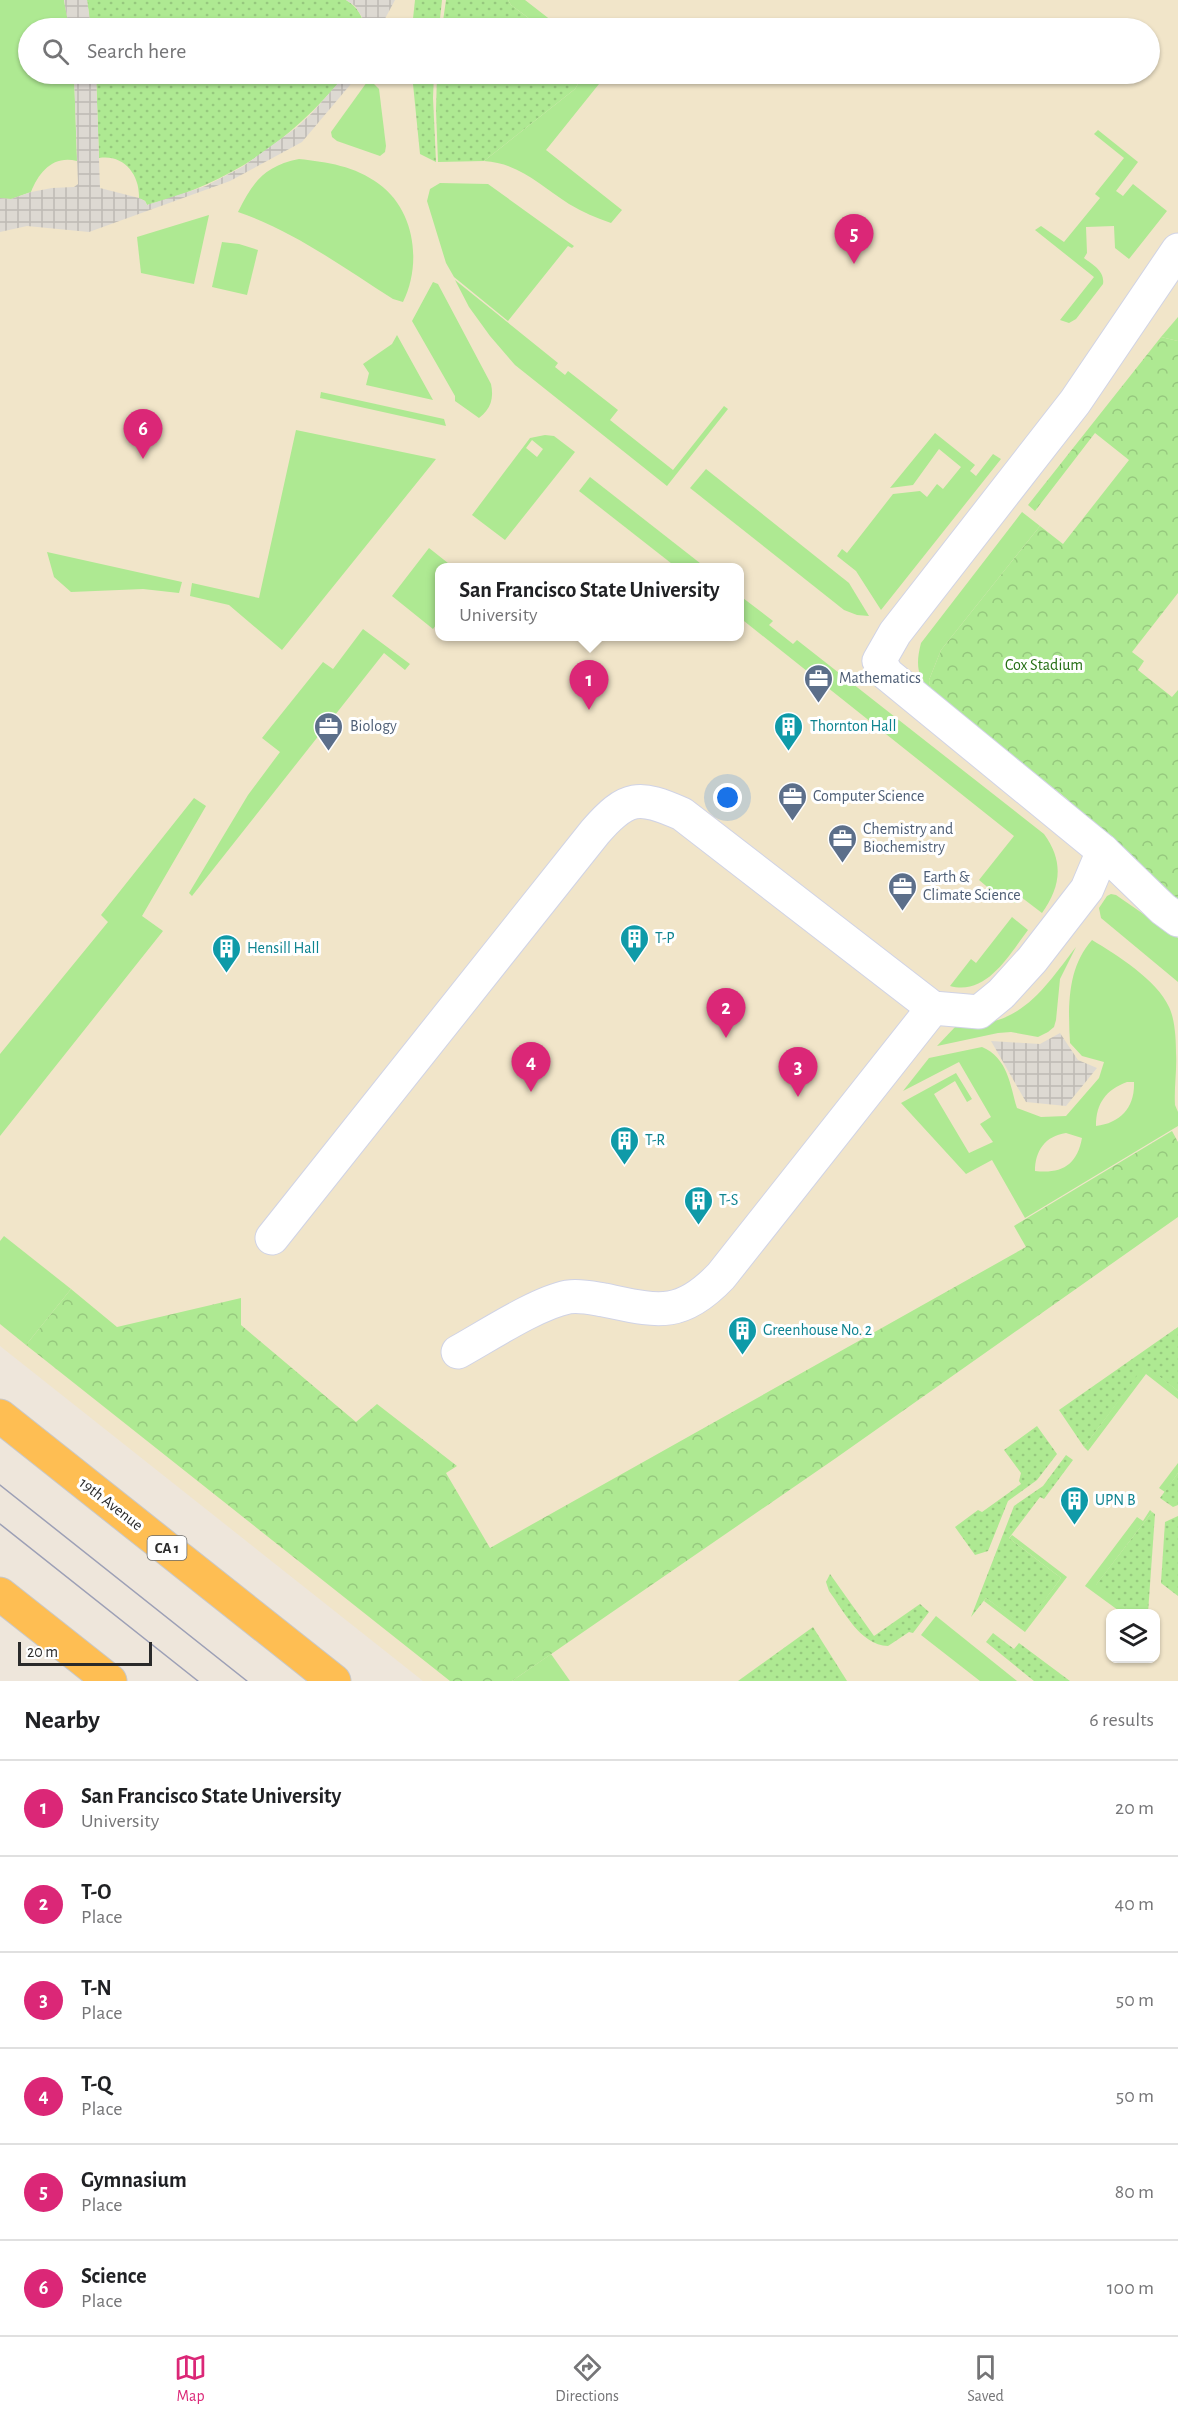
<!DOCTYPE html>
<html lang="en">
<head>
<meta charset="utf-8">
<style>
  :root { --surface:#fff; --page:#f2f2f2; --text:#202124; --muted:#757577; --line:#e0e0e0; --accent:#db2777 }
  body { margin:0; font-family:"Alegreya Sans",sans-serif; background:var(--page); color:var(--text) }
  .controls { position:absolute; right:18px; bottom:18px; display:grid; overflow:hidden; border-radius:12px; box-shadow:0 2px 4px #0004 }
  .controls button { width:54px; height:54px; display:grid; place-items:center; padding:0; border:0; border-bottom:2px solid var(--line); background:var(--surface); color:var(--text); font:30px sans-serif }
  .scale { position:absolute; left:18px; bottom:15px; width:134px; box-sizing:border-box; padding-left:6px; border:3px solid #2a2a2a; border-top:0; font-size:16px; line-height:21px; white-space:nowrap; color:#2a2a2a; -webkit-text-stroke:4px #fff; paint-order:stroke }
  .you { position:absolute; left:728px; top:798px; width:21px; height:21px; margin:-15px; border:4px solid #fff; border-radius:50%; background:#1a73e8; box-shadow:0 0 0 9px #1a73e833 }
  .badge { display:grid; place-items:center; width:39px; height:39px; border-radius:50%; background:var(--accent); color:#fff; font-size:20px; font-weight:700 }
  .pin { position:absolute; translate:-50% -50px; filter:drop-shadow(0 2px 3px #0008) }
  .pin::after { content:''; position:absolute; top:32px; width:21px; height:18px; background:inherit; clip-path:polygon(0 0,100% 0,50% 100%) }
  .popup { position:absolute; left:435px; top:563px; width:309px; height:78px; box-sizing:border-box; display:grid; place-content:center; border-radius:12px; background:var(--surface); filter:drop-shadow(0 2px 4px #0005); font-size:20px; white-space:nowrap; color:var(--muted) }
  .popup b { font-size:22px; color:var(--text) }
  .popup::after { content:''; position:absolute; left:50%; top:100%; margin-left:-12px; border:12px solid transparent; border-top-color:var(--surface) }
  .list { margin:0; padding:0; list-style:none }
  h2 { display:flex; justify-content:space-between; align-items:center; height:78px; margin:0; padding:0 24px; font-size:26px }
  h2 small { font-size:20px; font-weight:400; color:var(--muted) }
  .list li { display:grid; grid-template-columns:39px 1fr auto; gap:18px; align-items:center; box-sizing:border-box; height:96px; padding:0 24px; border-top:2px solid var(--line) }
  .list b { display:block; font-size:22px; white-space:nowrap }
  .list p { margin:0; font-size:20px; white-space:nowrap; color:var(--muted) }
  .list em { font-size:20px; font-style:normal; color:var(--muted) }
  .icon { flex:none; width:33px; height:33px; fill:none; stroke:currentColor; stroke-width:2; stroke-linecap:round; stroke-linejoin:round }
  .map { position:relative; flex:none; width:1178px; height:1681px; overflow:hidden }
  .search { position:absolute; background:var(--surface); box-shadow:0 2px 4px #0004; left:18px; right:18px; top:18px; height:66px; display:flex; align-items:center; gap:15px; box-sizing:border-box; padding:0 21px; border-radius:33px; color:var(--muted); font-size:22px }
  .sheet { height:654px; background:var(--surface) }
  nav { display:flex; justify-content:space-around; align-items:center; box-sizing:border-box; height:84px; border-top:2px solid var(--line); background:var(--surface); font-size:16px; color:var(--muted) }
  nav a { display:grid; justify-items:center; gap:3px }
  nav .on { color:var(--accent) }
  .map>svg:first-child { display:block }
  .education { fill:#f1e5c9; fill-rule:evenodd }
  .grass { fill:url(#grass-dots) }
  .forest { fill:url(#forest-crowns) }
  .garden { fill:#aee992; fill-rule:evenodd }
  .plaza { fill:url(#plaza-grid) }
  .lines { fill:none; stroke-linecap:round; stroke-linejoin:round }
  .minor-casing { stroke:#d0d3e5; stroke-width:35 }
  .trunk-casing { stroke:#c8c8c8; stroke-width:35 }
  .minor { stroke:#fff; stroke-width:33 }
  .trunk { stroke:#febe53; stroke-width:33 }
  .tram { stroke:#9da0b6; stroke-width:1.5 }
  .labels { text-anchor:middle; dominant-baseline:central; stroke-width:6; stroke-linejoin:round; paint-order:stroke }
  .shield { fill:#fff; stroke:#6a6a6a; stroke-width:1.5 }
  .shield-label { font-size:15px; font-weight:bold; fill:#2a2a2a }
  .park-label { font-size:16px; fill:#246e14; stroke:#fff }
  .service-label { font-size:16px; fill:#4e5e75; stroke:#fff; text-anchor:start }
  .culture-label { font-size:16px; fill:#0d838f; stroke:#fff; text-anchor:start }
  .street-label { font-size:16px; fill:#2a2a2a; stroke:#fff }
</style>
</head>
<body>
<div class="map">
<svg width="1178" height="1681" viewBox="0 0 1178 1681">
  <defs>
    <pattern id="grass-dots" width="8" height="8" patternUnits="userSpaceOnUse" patternTransform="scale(1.5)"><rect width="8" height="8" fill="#aee992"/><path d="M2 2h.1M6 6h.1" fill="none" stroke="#96c87e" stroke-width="1.8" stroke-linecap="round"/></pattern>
    <pattern id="forest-crowns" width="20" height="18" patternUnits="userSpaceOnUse" patternTransform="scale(1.5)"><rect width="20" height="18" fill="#aee992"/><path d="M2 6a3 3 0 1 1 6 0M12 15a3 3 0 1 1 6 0" fill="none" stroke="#96c87e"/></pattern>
    <pattern id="plaza-grid" width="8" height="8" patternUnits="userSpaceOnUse" patternTransform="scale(1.5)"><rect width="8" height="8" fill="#ddd9d2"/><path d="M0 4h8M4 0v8" fill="none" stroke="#bebab4"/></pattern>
  </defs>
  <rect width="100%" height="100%" fill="#eee6db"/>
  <path class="education" d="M0,0H1178V1681H423L0,1346ZM28,28H1150V74H28ZM439,568H739V636H439ZM1110,1614H1156V1658H1110Z"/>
  <g class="grass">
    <path d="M87,0H346C358,7 362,16 365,28H91Z"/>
    <polygon points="415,0 442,0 439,28 412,28"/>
    <polygon points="446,0 508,0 511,5 542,28 442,28"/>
    <path d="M96,74H346C291,141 231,183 147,205L145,201L139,198C140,175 124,154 99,158Z"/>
    <polygon points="412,74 434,74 433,98 436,162 420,154"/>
    <polygon points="437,74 584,74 575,89 484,161 438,162 436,110"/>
    <polygon points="1178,1327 1178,1391 1145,1366 1084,1447 1059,1410"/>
    <polygon points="1037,1426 1057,1454 1037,1480 1008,1501 988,1551 975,1555 955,1527 978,1510 982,1512 1021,1484 1019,1481 1021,1473 1004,1450"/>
    <polygon points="1066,1455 1073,1460 1044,1499 1040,1497 1009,1538 1061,1578 1025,1627 986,1598 971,1617 1014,1506 1043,1486"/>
    <polygon points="1178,1473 1178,1505 1173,1507 1160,1498"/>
    <polygon points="1152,1512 1155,1514 1148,1613 1132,1613 1095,1586"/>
    <polygon points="1178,1516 1178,1596 1161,1583 1165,1522"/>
    <path d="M830,1574L874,1636L920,1604L929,1612L913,1633L909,1632L888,1646C860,1645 844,1611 829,1591L826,1582Z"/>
    <polygon points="813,1627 847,1681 738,1681"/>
    <polygon points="993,1633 1014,1649 1019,1643 1070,1681 1034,1681 986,1642"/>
  </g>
  <g class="forest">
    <polygon points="1161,337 1178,341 1178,593 1132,652 1144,661 1138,670 1172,697 1178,690 1178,903 1147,880 1066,798 931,691 929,680 941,650 1040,526 1063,544 1129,460 1095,433 1035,511 1028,505"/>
    <polygon points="1172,1131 1178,1142 1178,1217 836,1458 512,1681 450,1681 26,1345 71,1289 117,1327 241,1298 241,1325 356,1422 377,1404 457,1466 446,1473 490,1548 1026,1247 1014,1226"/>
  </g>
  <g class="garden">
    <path d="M0,0H64L69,28H28V74H74L77,161C53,155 39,172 31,192L11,199L0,198Z"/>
    <polygon points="508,0 525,0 561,28 542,28 511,5"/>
    <path d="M584,74H607L546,150L622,210L611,223C596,218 583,212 569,204C541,186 519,163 484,161L575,89Z"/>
    <polygon points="367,82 373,83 379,89 386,146 385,152 380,156 337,141 332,137 331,132"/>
    <path d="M1098,130L1138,162L1116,191L1123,196L1133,184L1167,211L1129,259L1115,248L1114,226L1086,227L1087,253L1084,258C1093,265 1105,271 1103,284L1076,319L1069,323L1060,320L1094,277L1035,230L1041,226L1064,242L1100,198L1095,194L1124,158L1094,134Z"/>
    <path d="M299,159C327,162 355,166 379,184C415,210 422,264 403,302L393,299C344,268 294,231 238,212C253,182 264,166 299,159Z"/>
    <polygon points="440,183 488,184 574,246 572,248 568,246 508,321 454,277 446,263 427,201 430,189"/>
    <polygon points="209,215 194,284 141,273 137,237"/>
    <polygon points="222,242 239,244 258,250 247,295 212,287"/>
    <polygon points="455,280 558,363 555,367 565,375 568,371 618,410 610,420 673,470 724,406 728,409 667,486 515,365 490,336 469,307"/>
    <path d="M433,282L438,284L491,384C494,398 491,409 479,418L455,401V396L412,321Z"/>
    <polygon points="1178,317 1178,341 1161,337"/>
    <polygon points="397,335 433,400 366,385 369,373 363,364 392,344"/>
    <polygon points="321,392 444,419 446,426 320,398"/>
    <polygon points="296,430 436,459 282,650 229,605 190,596 192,583 259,598"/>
    <polygon points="935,433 975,465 970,471 976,476 993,454 1001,459 881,610 856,571 837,556 842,549 847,553 893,494 920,491 927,497 937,484 943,489 961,467 939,449 913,485 890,488"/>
    <path d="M545,435L554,436L575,452L505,540L472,515L530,438ZM532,440L543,449L537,457L526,448Z"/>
    <polygon points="706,469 849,583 869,616 857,615 844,610 690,488"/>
    <polygon points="590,477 705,567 676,567 579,491"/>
    <path d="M1022,512L1040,526L941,650L929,680L931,691C916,676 916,663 921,643Z"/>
    <polygon points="429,548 453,567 439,568 439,621 433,629 392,596"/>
    <polygon points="47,552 182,582 179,593 143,589 71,592 54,577"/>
    <path d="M739,595L773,621L769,625L793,644L797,640L1044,834C1064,861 1061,887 1042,913L1021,897L1015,903L1007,898L1004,901L979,880L1014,836L739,617Z"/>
    <polygon points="363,629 410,664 405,670 384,653 192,896 189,893 248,795 280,752 262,738 323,662 333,669"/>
    <polygon points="194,798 206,806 142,916 163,931 0,1136 0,1054 108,922 101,915"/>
    <polygon points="1111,894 1116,895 1178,938 1178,982 1101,918 1099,908 1107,896"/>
    <path d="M1012,917L1028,930C1009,955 987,996 950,986L971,959L976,963Z"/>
    <path d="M1092,940C1117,955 1157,980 1169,1007C1175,1019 1176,1040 1176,1053C1177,1071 1174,1088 1175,1105L1178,1112V1126L1025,1218L992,1160L966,1174L901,1103L956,1073L972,1099L967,1102L955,1081L934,1094L969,1153L993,1142L980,1124L991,1117L959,1062L903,1091L929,1058L982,1047C1008,1058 1010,1085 1017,1108L1041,1117L1066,1116L1099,1078L1104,1062L1082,1056L1070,1043C1068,1007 1067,968 1092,940ZM1127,1082H1134C1135,1107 1121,1123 1096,1126C1096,1103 1106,1090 1127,1082ZM1066,1133L1082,1138C1077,1165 1062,1174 1035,1171C1035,1151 1045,1136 1066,1133Z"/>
    <path d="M1076,947L1060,979L1056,1020L1054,1027L1048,1032L1038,1037L1011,1032L998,1033L937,1046L956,1026C969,1024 984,1024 998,1020C1033,1009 1054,975 1076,947Z"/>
    <polygon points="4,1236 71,1289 26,1345 0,1324 0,1241"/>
    <polygon points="1145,1365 1178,1391 1178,1399 1146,1374 1088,1451 1084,1447"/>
    <polygon points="1178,1463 1178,1473 1165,1492 1159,1488"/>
    <polygon points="1150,1510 1152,1512 1096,1585 1132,1613 1122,1613 1085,1586 1137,1517 1143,1521"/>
    <polygon points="1012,1535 1067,1577 1025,1632 984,1601 986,1598 1025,1626 1061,1578 1009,1538"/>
    <polygon points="936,1616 1017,1681 980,1681 921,1635"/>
    <polygon points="551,1654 570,1681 512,1681"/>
  </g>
  <g class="plaza">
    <polygon points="64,0 87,0 91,28 69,28"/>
    <polygon points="346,0 395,0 380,28 365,28 362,17 355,6"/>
    <polygon points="74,74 96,74 100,188 139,198 145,201 147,205 206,186 242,167 296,128 312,113 346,74 356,74 350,85 302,142 230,181 89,232 27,226 0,232 0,198 11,199 31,192 52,188 74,187 78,184"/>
    <polygon points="1060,1033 1078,1060 1097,1068 1066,1106 1026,1102 991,1041 1040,1044"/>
  </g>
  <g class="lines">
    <defs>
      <g id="minor">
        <polyline points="1178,250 1075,402 895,633 879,661 887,674 1103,851 1163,909 1178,920"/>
        <path d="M272,1238L595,832C627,795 639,795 682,814L933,1008L979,1012L1001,994L1032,960L1087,889L1103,851"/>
        <path d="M458,1352C487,1336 537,1303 568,1297C580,1295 592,1298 604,1300C657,1311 680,1319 721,1276L933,1008"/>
      </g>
      <g id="trunk">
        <polyline points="0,1416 334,1681"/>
        <polyline points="0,1594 110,1681"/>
      </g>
    </defs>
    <use href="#minor" class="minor-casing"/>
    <use href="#trunk" class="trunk-casing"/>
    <use href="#minor" class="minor"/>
    <use href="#trunk" class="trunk"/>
    <g class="tram">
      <polyline points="0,1485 247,1681"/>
      <polyline points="0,1524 198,1681"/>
    </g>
  </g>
  <defs>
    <symbol id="office-pin" viewBox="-11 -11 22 30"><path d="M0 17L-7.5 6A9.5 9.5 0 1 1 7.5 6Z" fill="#5c6f8a" stroke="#fff"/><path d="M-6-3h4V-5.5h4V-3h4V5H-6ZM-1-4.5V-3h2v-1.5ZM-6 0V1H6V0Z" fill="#fff"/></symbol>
    <symbol id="building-pin" viewBox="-11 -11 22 30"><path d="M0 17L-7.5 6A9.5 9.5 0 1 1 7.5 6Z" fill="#0f9aa8" stroke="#fff"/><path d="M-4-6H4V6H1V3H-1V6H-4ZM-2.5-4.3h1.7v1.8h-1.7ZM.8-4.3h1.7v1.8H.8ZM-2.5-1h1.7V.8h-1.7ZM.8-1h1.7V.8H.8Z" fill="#fff"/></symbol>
  </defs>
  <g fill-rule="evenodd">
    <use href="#office-pin" x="802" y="662" width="33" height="45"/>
    <use href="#office-pin" x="312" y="710" width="33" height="45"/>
    <use href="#building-pin" x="772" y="710" width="33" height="45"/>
    <use href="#office-pin" x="776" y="780" width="33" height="45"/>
    <use href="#office-pin" x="826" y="822" width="33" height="45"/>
    <use href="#office-pin" x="886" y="870" width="33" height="45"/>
    <use href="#building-pin" x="618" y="922" width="33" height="45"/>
    <use href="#building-pin" x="210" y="932" width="33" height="45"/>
    <use href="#building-pin" x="608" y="1124" width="33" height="45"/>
    <use href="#building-pin" x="682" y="1184" width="33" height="45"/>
    <use href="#building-pin" x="726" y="1314" width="33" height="45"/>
    <use href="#building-pin" x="1058" y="1484" width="33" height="45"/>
  </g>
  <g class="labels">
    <rect class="shield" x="147.5" y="1536" width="39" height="24" rx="4.5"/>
    <g class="shield-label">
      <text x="167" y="1548">CA 1</text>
    </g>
    <g class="park-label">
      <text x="1044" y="665">Cox Stadium</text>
    </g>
    <g class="service-label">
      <text x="839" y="678">Mathematics</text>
      <text x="350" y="726">Biology</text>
      <text x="813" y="796">Computer Science</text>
      <text x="863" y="829">Chemistry and<tspan x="863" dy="18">Biochemistry</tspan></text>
      <text x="923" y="877">Earth &amp;<tspan x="923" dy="18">Climate Science</tspan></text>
    </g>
    <g class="culture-label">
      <text x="810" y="726">Thornton Hall</text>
      <text x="655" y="938">T-P</text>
      <text x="247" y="948">Hensill Hall</text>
      <text x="645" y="1140">T-R</text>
      <text x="719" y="1200">T-S</text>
      <text x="763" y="1330">Greenhouse No. 2</text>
      <text x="1095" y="1500">UPN B</text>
    </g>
    <g class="street-label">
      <text transform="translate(111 1504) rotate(38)">19th Avenue</text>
    </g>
  </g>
</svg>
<div class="controls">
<button><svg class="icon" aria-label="layers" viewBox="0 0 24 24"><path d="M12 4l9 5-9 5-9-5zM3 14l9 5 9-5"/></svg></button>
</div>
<div class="scale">20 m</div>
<div class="you"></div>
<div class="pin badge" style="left:589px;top:710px">1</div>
<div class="popup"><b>San Francisco State University</b>University</div>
<div class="pin badge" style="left:726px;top:1038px">2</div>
<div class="pin badge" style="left:798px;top:1097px">3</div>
<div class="pin badge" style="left:531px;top:1092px">4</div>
<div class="pin badge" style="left:854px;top:264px">5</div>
<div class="pin badge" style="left:143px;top:459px">6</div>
<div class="search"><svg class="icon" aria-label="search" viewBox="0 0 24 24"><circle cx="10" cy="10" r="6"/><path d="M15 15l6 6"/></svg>Search here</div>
</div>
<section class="sheet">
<h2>Nearby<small>6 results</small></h2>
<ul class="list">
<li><span class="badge">1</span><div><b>San Francisco State University</b><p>University</p></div><em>20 m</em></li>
<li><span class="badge">2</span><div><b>T-O</b><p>Place</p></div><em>40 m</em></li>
<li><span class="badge">3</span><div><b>T-N</b><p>Place</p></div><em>50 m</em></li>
<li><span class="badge">4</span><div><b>T-Q</b><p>Place</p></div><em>50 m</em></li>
<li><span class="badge">5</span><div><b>Gymnasium</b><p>Place</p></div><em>80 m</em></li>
<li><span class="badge">6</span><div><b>Science</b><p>Place</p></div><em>100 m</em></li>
</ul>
</section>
<nav>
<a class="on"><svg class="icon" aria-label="map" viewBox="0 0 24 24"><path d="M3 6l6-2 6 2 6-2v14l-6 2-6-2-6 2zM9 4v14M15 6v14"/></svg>Map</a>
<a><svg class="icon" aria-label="directions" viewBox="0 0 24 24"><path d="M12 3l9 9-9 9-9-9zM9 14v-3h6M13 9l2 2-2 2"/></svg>Directions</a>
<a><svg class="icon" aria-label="saved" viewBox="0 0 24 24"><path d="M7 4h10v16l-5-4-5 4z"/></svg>Saved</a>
</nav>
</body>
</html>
